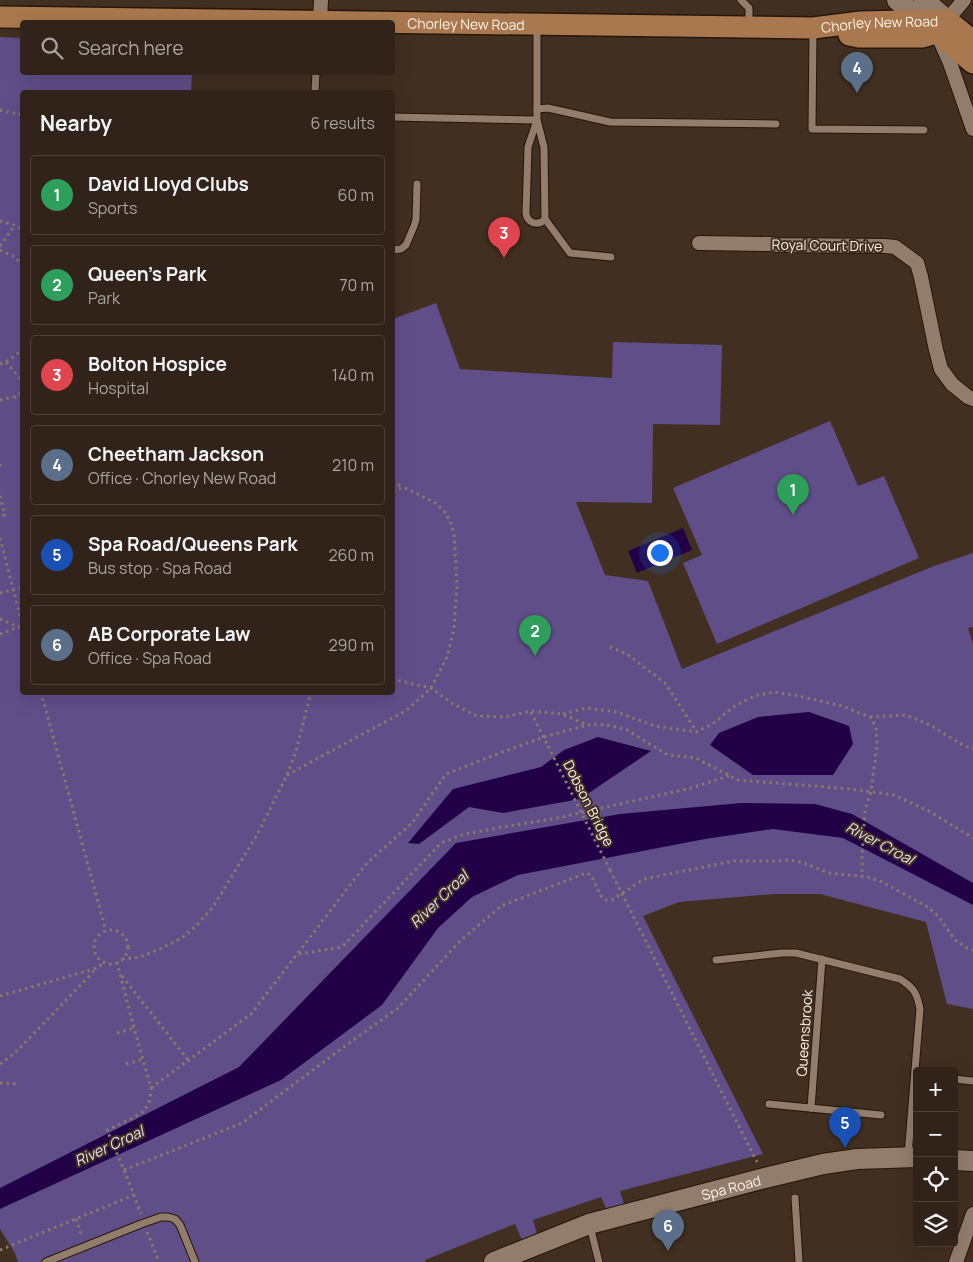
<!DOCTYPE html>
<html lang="en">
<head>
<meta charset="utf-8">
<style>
  :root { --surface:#312319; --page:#3d2f26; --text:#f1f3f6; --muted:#a8a4a2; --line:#4c4038; --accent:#bea9f5 }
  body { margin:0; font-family:Manrope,sans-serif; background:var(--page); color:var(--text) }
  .controls { position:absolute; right:15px; bottom:15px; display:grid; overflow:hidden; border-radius:5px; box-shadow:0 5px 20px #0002 }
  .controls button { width:45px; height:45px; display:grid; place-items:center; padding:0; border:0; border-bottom:1px solid var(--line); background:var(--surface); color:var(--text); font:25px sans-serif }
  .you { position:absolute; left:659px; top:552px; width:18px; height:18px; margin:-12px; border:4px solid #fff; border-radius:50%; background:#1a73e8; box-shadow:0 0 0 8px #1a73e833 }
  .badge { display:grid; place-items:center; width:32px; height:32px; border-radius:50%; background:var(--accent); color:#fff; font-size:16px; font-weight:700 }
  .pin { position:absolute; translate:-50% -41px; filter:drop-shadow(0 1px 2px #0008) }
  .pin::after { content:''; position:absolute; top:26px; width:18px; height:15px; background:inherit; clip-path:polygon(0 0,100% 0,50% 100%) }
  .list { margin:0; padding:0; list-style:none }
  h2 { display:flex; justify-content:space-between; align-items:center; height:65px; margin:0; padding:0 20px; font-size:21px }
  h2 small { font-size:16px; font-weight:400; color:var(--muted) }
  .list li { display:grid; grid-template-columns:32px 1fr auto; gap:15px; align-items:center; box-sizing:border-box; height:80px; margin:0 10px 10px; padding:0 10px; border:1px solid var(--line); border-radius:5px }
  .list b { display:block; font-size:19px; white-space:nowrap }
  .list p { margin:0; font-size:16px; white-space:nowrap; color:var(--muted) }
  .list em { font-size:16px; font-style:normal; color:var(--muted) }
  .icon { flex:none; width:28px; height:28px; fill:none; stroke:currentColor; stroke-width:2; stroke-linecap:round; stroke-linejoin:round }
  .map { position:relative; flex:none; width:973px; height:1262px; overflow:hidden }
  .search { position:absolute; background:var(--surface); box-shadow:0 5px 20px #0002; left:20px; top:20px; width:375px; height:55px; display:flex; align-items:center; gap:12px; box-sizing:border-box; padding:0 18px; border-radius:5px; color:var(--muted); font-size:19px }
  .panel { position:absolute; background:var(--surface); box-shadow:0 5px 20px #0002; left:20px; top:90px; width:375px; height:605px; border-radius:5px }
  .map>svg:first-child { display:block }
  .green { fill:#604e89 }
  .water { fill:#220048 }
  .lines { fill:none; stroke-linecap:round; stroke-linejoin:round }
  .service-casing { stroke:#271609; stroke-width:9 }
  .minor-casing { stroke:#271609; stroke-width:16 }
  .secondary-casing { stroke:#271609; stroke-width:22 }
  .primary-casing { stroke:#271609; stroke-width:24 }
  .path { stroke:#88796d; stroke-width:3; stroke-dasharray:2.5 4; stroke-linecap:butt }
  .service { stroke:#927d6d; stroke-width:7 }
  .minor { stroke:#927d6d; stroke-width:14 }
  .secondary { stroke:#927d6d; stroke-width:20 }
  .primary { stroke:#a9784e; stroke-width:21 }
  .path-bridge { stroke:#88796d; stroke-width:3; stroke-dasharray:2.5 4; stroke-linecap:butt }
  .labels { text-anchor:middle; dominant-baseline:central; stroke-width:4; stroke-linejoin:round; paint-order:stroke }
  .street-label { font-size:14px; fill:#fdf1e8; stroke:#412f21 }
  .water-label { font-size:15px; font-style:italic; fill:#e2ddf3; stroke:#412f21 }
</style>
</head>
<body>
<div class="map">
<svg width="973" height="1262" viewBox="0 0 973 1262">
  <rect width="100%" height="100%" fill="#412f21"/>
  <g class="green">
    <polygon points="0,37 22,38 22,72 192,73 191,92 22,92 22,692 392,692 393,319 436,303 460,369 612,378 613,342 722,345 720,425 653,424 652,503 576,502 605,575 648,581 682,669 934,566 973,553 973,627 968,628 973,644 973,1009 947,1004 926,922 820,894 774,894 679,902 643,916 763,1154 620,1191 627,1214 611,1219 601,1197 533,1220 540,1244 526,1249 515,1224 425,1260 426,1262 18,1262 15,1253 0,1229"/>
    <polygon points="830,421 858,486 884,476 919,558 717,644 683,563 702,555 673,488"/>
  </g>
  <g class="water">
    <polygon points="683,528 692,550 637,573 628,551"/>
    <polygon points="809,712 849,726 853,744 833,775 753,775 710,745 719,733 758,717"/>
    <polygon points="598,737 651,751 580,799 503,813 469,807 419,844 408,843 453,789 541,767 564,750"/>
    <polygon points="741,803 815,804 852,814 973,883 973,905 843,838 773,829 705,839 518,875 472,897 438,928 382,1005 281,1080 0,1209 0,1188 239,1067 456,843 620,814"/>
  </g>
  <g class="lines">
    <defs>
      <g id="service">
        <polyline points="741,0 749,8 749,26"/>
        <polyline points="813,31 812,129 924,130"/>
        <polyline points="315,92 316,72"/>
        <polyline points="537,109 548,108 610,122 776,124"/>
        <polyline points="392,117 537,120"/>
        <path d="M537,120L528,147L526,213C527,223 538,227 545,219L544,147L537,120V27"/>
        <polyline points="545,219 570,253 611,257"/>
        <polyline points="392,250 401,249 406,245 414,226 416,220 417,184"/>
        <path d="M716,960L782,953H796L900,979C914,988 917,993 920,1009L908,1155"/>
        <polyline points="954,1079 973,1081"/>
        <polyline points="769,1104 881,1115"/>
        <polyline points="811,1108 822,959"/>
        <polyline points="795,1198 799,1262"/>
        <polyline points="590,1226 599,1262"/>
        <polyline points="46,1262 141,1224 161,1217 168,1217 175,1219 180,1225 195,1262"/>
      </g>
      <g id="minor">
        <polyline points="320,21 321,0"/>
        <polyline points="948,28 947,20 964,0"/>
        <polyline points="939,38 950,63 973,129"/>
        <polyline points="699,243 771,244 778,245 885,246 895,247 917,263 921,277 936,350 941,369 952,384 968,397 973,399"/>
        <polyline points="956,1262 973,1214"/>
      </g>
      <g id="secondary">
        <polyline points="897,0 929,26"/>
        <polyline points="924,0 947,20"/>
        <polyline points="954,1160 973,1161"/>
        <path id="s1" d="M494,1262L589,1224L765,1178L823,1164L857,1159L917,1157"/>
      </g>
      <g id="primary">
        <path id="s2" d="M0,17L813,28L861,22L947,20"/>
        <polyline points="947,20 973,41"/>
        <polyline points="936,32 973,63"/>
        <path d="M849,35L859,37H922C936,34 938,30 947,20"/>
      </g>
    </defs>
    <use href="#service" class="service-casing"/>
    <use href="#minor" class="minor-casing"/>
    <use href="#secondary" class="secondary-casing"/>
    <use href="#primary" class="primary-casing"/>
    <g class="path">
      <polyline points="0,110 22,115"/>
      <polyline points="0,221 15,225 22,229"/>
      <polyline points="0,246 15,225"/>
      <polyline points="0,250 13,256 22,264"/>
      <polyline points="6,362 22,381"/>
      <polyline points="0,364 6,362 22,350"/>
      <polyline points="14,397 22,398"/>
      <polyline points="0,400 13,397 22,393"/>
      <polyline points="0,464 0,469"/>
      <polyline points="392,481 403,487"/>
      <polyline points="0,496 5,515 0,516"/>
      <polyline points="0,538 22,624"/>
      <polyline points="0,593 22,588"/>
      <polyline points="0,619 19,627"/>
      <polyline points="0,634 22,626"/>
      <polyline points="610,647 627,654 666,684 696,731"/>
      <polyline points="392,679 431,688 453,704 477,716 505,717 531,711 562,714 587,725 599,724 612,726 627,730 668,755 696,758 738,780 851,789 894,795 929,811 973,838"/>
      <polyline points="41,692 106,931"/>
      <polyline points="531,712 548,746"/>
      <polyline points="563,714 586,708 617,712 655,726 696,732 714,723 733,707 754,696 774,692 799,696 842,706 870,717 876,727 877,745 871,792 865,810 862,855 862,877"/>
      <polyline points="870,717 906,715 930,725 961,744 973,749"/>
      <polyline points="287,775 407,710 431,688 447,657 454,629 457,587 454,534 450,521 444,511 434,502 403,487 392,492"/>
      <polyline points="610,870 757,1162"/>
      <circle cx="111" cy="947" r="17"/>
      <polyline points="299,954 342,947 441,843 465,834 503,827 557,818 691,788 729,776"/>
      <polyline points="122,959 140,957 162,948 182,938 197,925 213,907 257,835 287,775 296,751 311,692"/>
      <polyline points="117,962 134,1028 151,1088 150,1100 144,1111 131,1119 107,1130 124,1170 141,1214"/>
      <polyline points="122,976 188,1060"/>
      <polyline points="0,996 97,968 104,962"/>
      <polyline points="117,1033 134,1028"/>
      <polyline points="0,1064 15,1053 97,968"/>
      <polyline points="126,1064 143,1059"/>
      <polyline points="0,1083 19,1084"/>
      <polyline points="151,1088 251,1014 367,863 412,823 446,774 505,751 544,737 587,725"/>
      <polyline points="124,1170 242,1123 345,1046 398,1008 460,941 501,906 586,873 591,875 602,898 606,900 612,900 644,879 734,861 775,861 789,860 801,862 829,873 868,877 882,882 928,907 939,917 955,940 967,948 973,950"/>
      <polyline points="76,1219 82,1237"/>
      <polyline points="147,1232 159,1262"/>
      <polyline points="0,1250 134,1195"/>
    </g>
    <use href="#service" class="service"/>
    <use href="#minor" class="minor"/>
    <use href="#secondary" class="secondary"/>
    <use href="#primary" class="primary"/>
    <polyline class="path-bridge" points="548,746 610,870"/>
  </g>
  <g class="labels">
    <g class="street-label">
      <text stroke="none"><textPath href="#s2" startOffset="466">Chorley New Road</textPath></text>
      <text stroke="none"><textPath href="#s2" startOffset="880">Chorley New Road</textPath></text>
      <text transform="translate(827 245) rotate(1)">Royal Court Drive</text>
      <text transform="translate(589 803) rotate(63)">Dobson Bridge</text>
      <text transform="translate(804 1033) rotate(-86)">Queensbrook</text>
      <text stroke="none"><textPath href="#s1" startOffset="249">Spa Road</textPath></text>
    </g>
    <g class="water-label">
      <text transform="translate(880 843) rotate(28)">River Croal</text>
      <text transform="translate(439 899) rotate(-44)">River Croal</text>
      <text transform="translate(109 1146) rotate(-25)">River Croal</text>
    </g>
  </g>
</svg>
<div class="controls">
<button>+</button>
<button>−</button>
<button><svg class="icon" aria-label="locate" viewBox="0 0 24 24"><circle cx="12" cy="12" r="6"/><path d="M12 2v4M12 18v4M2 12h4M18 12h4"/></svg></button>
<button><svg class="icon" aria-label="layers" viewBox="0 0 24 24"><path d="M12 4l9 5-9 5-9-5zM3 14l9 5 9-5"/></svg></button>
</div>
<div class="you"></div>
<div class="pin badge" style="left:793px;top:515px;background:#2e9e5b">1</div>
<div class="pin badge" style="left:535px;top:656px;background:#2e9e5b">2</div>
<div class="pin badge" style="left:504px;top:258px;background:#e0444e">3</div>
<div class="pin badge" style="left:857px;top:93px;background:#5c6f8a">4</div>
<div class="pin badge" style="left:845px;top:1148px;background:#1a4fb4">5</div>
<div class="pin badge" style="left:668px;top:1251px;background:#5c6f8a">6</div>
<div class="search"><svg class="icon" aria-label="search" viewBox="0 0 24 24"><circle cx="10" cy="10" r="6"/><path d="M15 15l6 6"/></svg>Search here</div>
<section class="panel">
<h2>Nearby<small>6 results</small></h2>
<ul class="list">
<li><span class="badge" style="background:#2e9e5b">1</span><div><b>David Lloyd Clubs</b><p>Sports</p></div><em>60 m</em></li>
<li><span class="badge" style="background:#2e9e5b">2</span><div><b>Queen's Park</b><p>Park</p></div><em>70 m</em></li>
<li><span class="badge" style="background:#e0444e">3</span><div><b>Bolton Hospice</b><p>Hospital</p></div><em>140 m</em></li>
<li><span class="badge" style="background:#5c6f8a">4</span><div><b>Cheetham Jackson</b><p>Office · Chorley New Road</p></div><em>210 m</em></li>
<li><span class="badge" style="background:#1a4fb4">5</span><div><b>Spa Road/Queens Park</b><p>Bus stop · Spa Road</p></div><em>260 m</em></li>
<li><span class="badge" style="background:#5c6f8a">6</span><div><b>AB Corporate Law</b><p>Office · Spa Road</p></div><em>290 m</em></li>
</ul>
</section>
</div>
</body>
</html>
